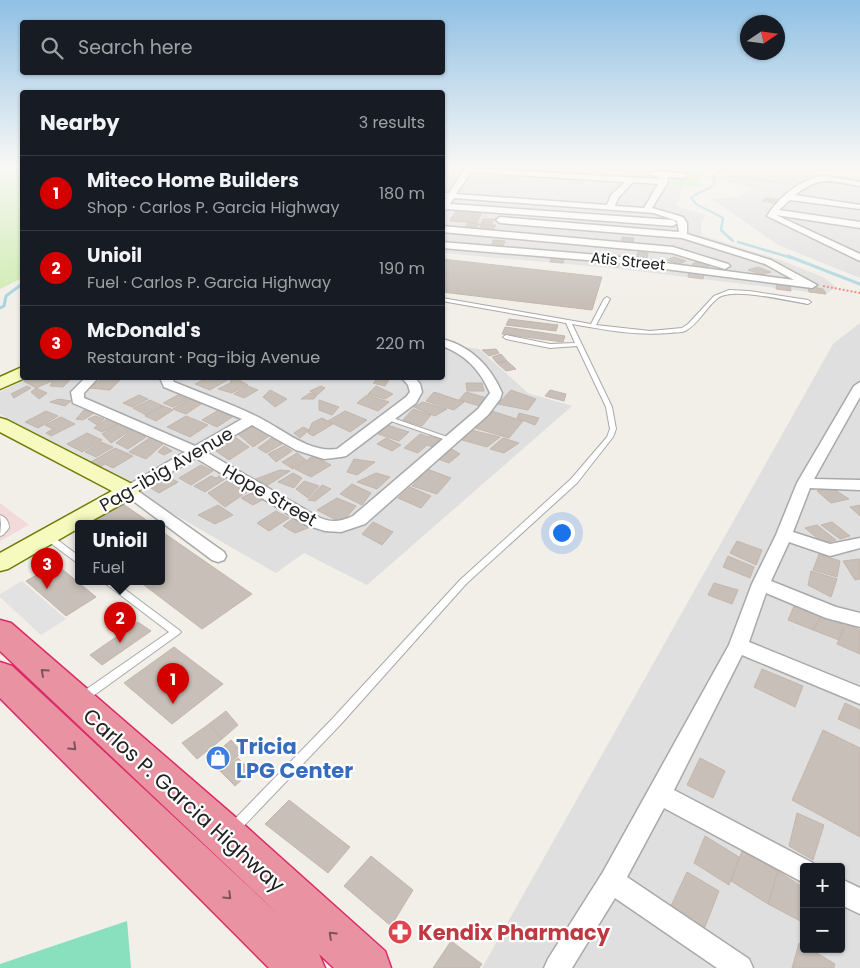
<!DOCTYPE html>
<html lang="en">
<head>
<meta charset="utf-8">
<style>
  :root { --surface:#171b24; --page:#20242c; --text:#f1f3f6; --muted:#9ea1a6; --line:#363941; --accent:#d40000 }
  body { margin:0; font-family:Poppins,sans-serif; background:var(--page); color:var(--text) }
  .controls { position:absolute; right:15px; bottom:15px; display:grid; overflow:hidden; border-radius:5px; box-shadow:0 1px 4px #0004 }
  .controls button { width:45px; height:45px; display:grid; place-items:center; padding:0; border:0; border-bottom:1px solid var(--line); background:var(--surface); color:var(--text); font:25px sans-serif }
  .compass { position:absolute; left:740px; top:15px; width:45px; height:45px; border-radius:50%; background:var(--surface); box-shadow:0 1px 4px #0004; rotate:77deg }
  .you { position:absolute; left:561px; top:532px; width:18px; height:18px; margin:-12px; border:4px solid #fff; border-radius:50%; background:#1a73e8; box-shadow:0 0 0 8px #1a73e833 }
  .badge { display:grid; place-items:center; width:32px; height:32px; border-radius:50%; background:var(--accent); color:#fff; font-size:16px; font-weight:700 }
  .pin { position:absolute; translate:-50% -41px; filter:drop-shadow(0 1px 2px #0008) }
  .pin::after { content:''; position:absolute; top:26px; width:18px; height:15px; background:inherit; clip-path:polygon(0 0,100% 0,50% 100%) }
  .popup { position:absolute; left:75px; top:520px; width:90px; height:65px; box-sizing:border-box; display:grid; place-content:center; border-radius:5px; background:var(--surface); filter:drop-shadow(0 1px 4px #0005); font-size:16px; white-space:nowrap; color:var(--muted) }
  .popup b { font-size:19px; color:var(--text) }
  .popup::after { content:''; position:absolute; left:50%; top:100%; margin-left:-10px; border:10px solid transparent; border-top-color:var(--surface) }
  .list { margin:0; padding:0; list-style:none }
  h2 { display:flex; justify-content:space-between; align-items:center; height:65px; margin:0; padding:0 20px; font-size:21px }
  h2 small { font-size:16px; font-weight:400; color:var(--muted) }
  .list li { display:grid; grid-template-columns:32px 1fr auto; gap:15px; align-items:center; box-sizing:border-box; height:75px; padding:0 20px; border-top:1px solid var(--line) }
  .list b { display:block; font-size:19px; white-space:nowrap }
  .list p { margin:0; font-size:16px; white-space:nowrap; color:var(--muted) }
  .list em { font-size:16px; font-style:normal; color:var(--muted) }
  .icon { flex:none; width:28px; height:28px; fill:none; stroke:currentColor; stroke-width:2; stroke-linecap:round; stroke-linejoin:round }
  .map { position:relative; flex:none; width:860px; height:968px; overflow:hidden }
  .search { position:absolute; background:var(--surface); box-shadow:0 1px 4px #0004; left:20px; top:20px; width:425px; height:55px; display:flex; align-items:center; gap:12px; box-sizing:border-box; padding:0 18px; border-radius:5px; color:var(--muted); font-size:19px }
  .panel { position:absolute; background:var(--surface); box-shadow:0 1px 4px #0004; left:20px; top:90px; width:425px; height:290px; border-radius:5px }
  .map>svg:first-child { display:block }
  .residential { fill:#e0dfdf; fill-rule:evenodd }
  .commercial { fill:#f2dad9 }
  .grass { fill:#cdebb0 }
  .pitch { fill:#88e0be }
  .parking { fill:#e2e2e2 }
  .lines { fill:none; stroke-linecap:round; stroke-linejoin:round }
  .stream-far1 { stroke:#aad3df; stroke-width:2.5 }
  .stream { stroke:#aad3df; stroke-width:3 }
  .building { fill:#c7bfb8; stroke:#c4b6ab }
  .lane-casing { stroke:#a9a9a9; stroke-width:2 }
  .street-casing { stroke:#a9a9a9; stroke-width:3 }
  .secondary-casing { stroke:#707d05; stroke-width:3 }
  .highway-casing { stroke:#dc2a67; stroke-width:3 }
  .path-far1 { stroke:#fa8072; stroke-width:1; stroke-dasharray:1 1; stroke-linecap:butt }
  .path { stroke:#fa8072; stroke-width:2; stroke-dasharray:2 2; stroke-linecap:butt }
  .lane { fill:#fff; fill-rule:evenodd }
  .street { fill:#fff; fill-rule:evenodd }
  .secondary { fill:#f7fabf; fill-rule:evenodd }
  .highway { fill:#e892a2; fill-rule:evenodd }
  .oneway { stroke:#7b545c }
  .labels { text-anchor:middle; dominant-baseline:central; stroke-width:4.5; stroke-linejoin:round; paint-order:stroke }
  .far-street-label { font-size:15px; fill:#222; stroke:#fff }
  .street-label { font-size:18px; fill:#222; stroke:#fff }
  .near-shop-label { font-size:21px; font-weight:bold; fill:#366cbe; stroke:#fff; text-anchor:start }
  .near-street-label { font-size:21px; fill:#222; stroke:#fff }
  .near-health-label { font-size:21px; font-weight:bold; fill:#be3a42; stroke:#fff; text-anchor:start }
</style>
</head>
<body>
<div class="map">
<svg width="860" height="968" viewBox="0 0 860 968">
  <rect width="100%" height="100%" fill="#f2efe9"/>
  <g class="residential">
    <polygon points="442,167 547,167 701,178 699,187 683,187 677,206 706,215 701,223 701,235 783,261 823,277 836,287 826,294 612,268 443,253"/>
    <polygon points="565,167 706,167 701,177"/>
    <polygon points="742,167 764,167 860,178 860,278 778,245 712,199 737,197 754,189 720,179"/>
    <path d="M860,323V968H482L833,344ZM804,867H841V949H804Z"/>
    <polygon points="443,344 479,349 528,393 572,406 367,585 304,553 276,573 0,414 0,392 27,378 442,378"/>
  </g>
  <polygon class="commercial" points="0,503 29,525 0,541"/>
  <g class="grass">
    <polygon points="0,167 22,167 22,278 0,289"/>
    <polygon points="672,167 705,168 701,177 671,174"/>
    <polygon points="671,176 701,178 699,187 669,186"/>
  </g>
  <polygon class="pitch" points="127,921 131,968 0,968 0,964"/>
  <polygon class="parking" points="22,581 66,619 41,635 0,597 0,594"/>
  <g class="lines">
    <g class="stream-far1">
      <path d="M732,167L715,174L713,179L715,184C708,191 698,191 691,198L696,204L723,218L721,230L733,241"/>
      <polyline points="738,242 792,258"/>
    </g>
    <g class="stream">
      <polyline points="788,256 860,284"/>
      <polyline points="0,308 4,306 6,296 22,284"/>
    </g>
  </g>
  <g class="building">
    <polygon points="765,198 780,200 777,204 762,201"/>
    <polygon points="457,208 483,210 477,223 450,221"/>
    <polygon points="483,219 494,219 491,225 480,225"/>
    <polygon points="468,223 480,224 474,230 465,228"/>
    <polygon points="488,225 496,225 491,232 477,231 481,226"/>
    <polygon points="622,237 634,238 633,242 622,242"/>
    <polygon points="493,240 505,241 503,246 492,245"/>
    <polygon points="638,252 648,253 647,259 636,258"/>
    <polygon points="552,254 565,255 563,263 550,262"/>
    <polygon points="674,257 686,261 679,264 667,260"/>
    <polygon points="442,259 602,277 592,310 442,292"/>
    <polygon points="701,260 712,265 703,268 692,264"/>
    <polygon points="604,261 619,261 618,267 604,266"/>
    <polygon points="758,267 771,272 762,275 748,270"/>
    <polygon points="690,269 705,272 703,279 688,277"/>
    <polygon points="777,282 790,285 791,291 776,289"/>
    <polygon points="813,287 823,289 826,294 809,292 808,289"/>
    <polygon points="509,319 558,325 556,331 506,325"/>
    <polygon points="505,327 565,336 563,342 502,334"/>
    <polygon points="496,349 499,353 489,356 482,350"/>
    <polygon points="501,354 507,361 497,363 492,357"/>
    <polygon points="507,361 516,369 506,371 497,363"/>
    <polygon points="31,378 46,378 52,381 36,388 24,381"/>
    <polygon points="54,378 70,380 63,387 50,386"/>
    <polygon points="103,378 122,378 110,390 90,388"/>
    <polygon points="207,378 231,378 210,390 195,384"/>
    <polygon points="235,378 248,385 232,393 218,389 232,382 230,381"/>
    <polygon points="378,378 390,378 385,386 373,383"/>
    <polygon points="466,383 482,383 484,391 467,391"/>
    <polygon points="27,386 31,388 14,398 11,394"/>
    <polygon points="248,386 258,390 244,398 234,394"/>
    <polygon points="321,386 325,388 317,395 310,391"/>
    <polygon points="376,386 393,394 385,399 368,394"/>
    <polygon points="36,388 47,393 39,399 31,392"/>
    <polygon points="270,390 287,399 275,407 263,397"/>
    <polygon points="511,390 536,399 528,410 498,404"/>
    <polygon points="550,390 566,394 564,401 545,396"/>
    <polygon points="434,392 464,402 454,410 426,401"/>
    <polygon points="466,392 487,398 480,406 459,400"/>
    <polygon points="310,393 317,395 314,399 301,399"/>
    <polygon points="139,395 148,399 132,407 123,403"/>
    <polygon points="178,395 187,399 173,407 163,403"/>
    <polygon points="367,395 389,402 378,411 357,403"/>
    <polygon points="192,397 204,402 186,414 173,409"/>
    <polygon points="59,399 71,401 65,406 50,402"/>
    <polygon points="150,400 163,406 146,415 133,408"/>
    <polygon points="319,400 339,407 332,415 319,410"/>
    <polygon points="423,402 447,409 435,416 414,407"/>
    <polygon points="163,406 173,410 156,421 145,416"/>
    <polygon points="222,408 237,414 217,427 202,420"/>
    <polygon points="413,409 431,415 422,426 403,420"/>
    <polygon points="84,410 94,413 83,420 76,419"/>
    <polygon points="46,411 58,416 38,428 25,422"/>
    <polygon points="345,411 367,420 350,432 328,421"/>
    <polygon points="492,411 523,421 509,438 475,428"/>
    <polygon points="519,413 539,418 535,425 517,418"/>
    <polygon points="95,416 104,419 97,425 88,419"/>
    <polygon points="186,416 208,425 190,437 167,427"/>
    <polygon points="61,417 75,424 51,436 46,433 53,429 45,425"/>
    <polygon points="110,417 119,423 102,432 94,428"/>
    <polygon points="322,418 333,424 313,436 308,433 312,423"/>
    <polygon points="119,423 131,430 111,443 102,434"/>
    <polygon points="254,425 272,434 253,447 238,434"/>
    <polygon points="387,425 409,432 399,441 378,434"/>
    <polygon points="303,427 309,430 300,438 294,433"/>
    <polygon points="132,430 146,437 128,449 116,443"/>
    <polygon points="471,430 500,437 487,447 462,440"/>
    <polygon points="87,433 102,440 82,452 67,444"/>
    <polygon points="420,434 429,437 431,435 445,439 435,448 427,445 418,453 404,448"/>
    <polygon points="274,436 282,444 266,453 258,448"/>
    <polygon points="151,437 164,443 146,459 129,452"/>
    <polygon points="235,437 249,447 229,460 216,451"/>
    <polygon points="386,438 401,445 392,451 377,444"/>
    <polygon points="503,438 519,443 504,453 490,449"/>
    <polygon points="101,442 113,447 96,457 85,452"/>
    <polygon points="164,446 172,451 164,455 158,452"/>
    <polygon points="284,446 292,451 276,462 268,454"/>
    <polygon points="115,448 133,456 113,468 105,464 100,467 91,462"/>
    <polygon points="450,448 460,454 449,463 438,459"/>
    <polygon points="297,453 306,460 293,469 282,462"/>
    <polygon points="313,456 331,465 311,477 295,469"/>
    <polygon points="354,459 375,462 357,475 347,472"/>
    <polygon points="201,465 213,471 191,485 179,478"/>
    <polygon points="427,469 451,478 437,494 412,486"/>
    <polygon points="280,470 290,471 265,487 253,480"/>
    <polygon points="293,473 302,478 294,488 278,482"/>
    <polygon points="376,473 390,477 377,489 357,482"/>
    <polygon points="222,474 228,477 205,492 194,486 211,476 216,478"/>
    <polygon points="168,477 178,482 159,493 149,487"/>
    <polygon points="227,481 247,492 225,507 208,493"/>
    <polygon points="304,481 319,486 308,498 296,489"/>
    <polygon points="352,484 371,493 362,505 340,494"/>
    <polygon points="322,485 331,489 315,501 308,500"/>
    <polygon points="410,487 431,496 421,508 398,498"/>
    <polygon points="832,488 849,499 831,503 817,491"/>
    <polygon points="255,491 266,498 253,505 241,498"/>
    <polygon points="337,498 356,506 342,523 317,510"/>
    <polygon points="123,504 152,524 86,524"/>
    <polygon points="218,505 233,515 215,524 198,515"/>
    <polygon points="860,505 860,516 850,507"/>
    <polygon points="276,511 289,518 269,531 257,523"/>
    <polygon points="295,517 313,526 295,533 283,526"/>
    <polygon points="373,522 393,532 382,545 362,534"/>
    <polygon points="832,522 850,536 840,539 821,525"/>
    <polygon points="817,525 836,540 823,543 805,528"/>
    <polygon points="161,531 252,594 202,629 140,582 161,582"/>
    <polygon points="737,541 762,550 756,565 730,553"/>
    <polygon points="819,554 840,561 837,577 813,570"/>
    <polygon points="728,556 754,567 750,578 723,567"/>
    <polygon points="860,559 860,579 855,580 843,561"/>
    <polygon points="56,564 96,597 66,616 26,581"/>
    <polygon points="811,571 837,579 831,597 808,585"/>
    <polygon points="714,583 738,590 732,604 708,595"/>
    <polygon points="795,604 822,615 813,630 788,620"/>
    <polygon points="822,615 844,625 839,640 813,630"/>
    <polygon points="138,622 151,631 102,665 90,655"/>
    <polygon points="846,624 860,630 860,654 837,644"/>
    <polygon points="174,647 223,684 172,724 124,683"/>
    <polygon points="762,669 803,686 795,707 754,687"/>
    <polygon points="845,703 860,710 860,729 838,719"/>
    <polygon points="226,711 238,725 222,739 209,724"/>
    <polygon points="209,724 222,739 197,759 182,743"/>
    <polygon points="823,730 860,748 860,837 792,800"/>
    <polygon points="231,740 242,752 221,772 209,759"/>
    <polygon points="238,758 251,771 235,786 221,772"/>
    <polygon points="700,758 725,771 713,798 687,785"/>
    <polygon points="289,800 350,847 328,873 265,824"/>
    <polygon points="797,813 824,825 813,860 789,846"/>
    <polygon points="705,836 739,857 729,885 694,863"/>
    <polygon points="742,851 778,871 768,904 731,881"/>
    <polygon points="371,856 413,890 391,926 344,886"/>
    <polygon points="778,871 804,888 804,923 768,904"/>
    <polygon points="687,872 719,891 703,932 669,910"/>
    <polygon points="451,941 482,964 479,968 433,968"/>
    <polygon points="799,943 804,946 804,949 810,949 835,964 834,968 792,968"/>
  </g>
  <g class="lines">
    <defs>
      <g id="lane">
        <path d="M729,290L749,291L808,300L811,302L808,304C788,301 733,287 718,298C706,307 699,324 685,331C681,333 675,332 670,333C637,336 605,330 572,324L612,407L616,429L613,437L577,483L466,584L341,724L238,832L234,833L230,832L228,828L230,824L333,718L460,580L571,479L607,437L610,429L606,407L577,346L550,348L506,339L503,337L506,335L550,344L575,343L566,323L442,301V298L591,324L604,299L607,297L610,299L596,325L650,331L682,328L688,324L714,296Z"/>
        <polygon points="387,416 453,439 454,440 451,442 449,441 385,419 384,418 385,417"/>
        <path d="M0,515C6,517 9,522 9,528L3,535L0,536L1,524Z"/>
        <polygon points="48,534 51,535 79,556 79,563 76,562 45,539 44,537 45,535"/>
        <polygon points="105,582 115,582 179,630 181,632 179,634 86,701 82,702 78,701 77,698 78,695 169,632 106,584"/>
      </g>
      <g id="street">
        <path d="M470,168L659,179V177L648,174C656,169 676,173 686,174L687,176L683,178L667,177L668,182L652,208L683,217L687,223V234L771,260L817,285L812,288L611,262L442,248V242L611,256L794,280L765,264L682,238L500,223L496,220L500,217L679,232L677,221L654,213L454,198L450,204L673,220L677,223L673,226L447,209L442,212V203L446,198L442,197V193H449L464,169ZM471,172L625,182L611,195L607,205L456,194ZM633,182L658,184L644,208L615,206L618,198Z"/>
        <path d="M827,176L860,182V186C830,181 821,175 795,195L860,205V209L790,200L779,210L860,222V228L776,215L860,254V261L767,216C779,197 803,176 827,176Z"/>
        <polygon points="442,226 673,247 728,264 730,266 725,269 672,253 442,232"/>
        <path d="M442,339C471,346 491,367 502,393L500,399L488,415L365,524L341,532L325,531L306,525L196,458L138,491L224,552L226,556L224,560L218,562L212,560L120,491L123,488L185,452L73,403L71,392L85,378H98L84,393V398L195,446L242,419L164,387L160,378H172L174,382C201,393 229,403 256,416C282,428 307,453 337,449L406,397L410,392L408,385L402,378H415L420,384L422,392L416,403L346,456L341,457L324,459L296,450L252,425L206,452L318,517C331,523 340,522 353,516L478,409L490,393C481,371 465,354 442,346Z"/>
        <polygon points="860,382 860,397 814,479 860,480 860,490 810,488 793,532 830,544 860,538 860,548 830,556 789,542 771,581 836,607 860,613 860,627 826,618 766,593 749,642 860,687 860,704 742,655 674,790 813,863 814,867 804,867 804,883 664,808 627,877 749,959 753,968 717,968 615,898 572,968 544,968 548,959 603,872 729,645 752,584 776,535 797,483 854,386"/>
        <polygon points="841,879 860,888 860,914 841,905"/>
      </g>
      <g id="secondary">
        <polygon points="22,367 22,378 25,378 0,389 0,377"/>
        <polygon points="0,418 7,420 136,486 139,491 136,496 86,524 79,524 79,528 8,569 0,571 0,553 112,491 0,432"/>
      </g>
      <polygon id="highway" points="0,620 11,623 241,822 385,951 391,968 334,968 319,954 325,968 269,968 0,698 0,662 12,666 279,915 0,651"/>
    </defs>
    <use href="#lane" class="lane-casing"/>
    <use href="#street" class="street-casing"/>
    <use href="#secondary" class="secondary-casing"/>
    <use href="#highway" class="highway-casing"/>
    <polyline class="path-far1" points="692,176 719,178 733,176 788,184"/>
    <polyline class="path" points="823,286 860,293"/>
    <use href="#lane" class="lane"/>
    <use href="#street" class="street"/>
    <use href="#secondary" class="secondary"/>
    <use href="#highway" class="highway"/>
  </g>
  <defs><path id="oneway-chevron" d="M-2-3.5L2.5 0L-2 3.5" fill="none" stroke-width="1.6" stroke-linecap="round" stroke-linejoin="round" transform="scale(1.25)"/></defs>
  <g class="oneway">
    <use href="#oneway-chevron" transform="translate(44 672) rotate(-138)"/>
    <use href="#oneway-chevron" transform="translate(73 747) rotate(44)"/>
    <use href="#oneway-chevron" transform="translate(228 896) rotate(44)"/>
    <use href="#oneway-chevron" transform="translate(332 935) rotate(-137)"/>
  </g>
  <linearGradient id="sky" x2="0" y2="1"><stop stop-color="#8fc0e4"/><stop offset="0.55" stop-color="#f9f8f5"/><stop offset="1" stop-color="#f9f8f5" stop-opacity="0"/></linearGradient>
  <rect width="860" height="303" fill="url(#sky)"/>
  <defs>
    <symbol id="shop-disc" viewBox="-11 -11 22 22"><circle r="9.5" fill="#3f7fe0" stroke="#fff"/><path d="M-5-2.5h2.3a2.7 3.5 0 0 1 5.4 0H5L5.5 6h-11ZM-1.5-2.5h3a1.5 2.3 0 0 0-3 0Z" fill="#fff"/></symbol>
    <symbol id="pharmacy-disc" viewBox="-11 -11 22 22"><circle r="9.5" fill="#e0444e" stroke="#fff"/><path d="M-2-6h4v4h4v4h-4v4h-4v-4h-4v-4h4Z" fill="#fff"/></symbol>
  </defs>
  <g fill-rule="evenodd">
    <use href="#shop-disc" x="204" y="744" width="28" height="28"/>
    <use href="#pharmacy-disc" x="386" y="918" width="28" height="28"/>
  </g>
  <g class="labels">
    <g class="far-street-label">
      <text transform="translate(628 261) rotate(6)">Atis Street</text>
    </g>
    <g class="street-label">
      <text transform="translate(166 469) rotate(-30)">Pag-ibig Avenue</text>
      <text transform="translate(270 495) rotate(30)">Hope Street</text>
    </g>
    <g class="near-shop-label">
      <text x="236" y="746">Tricia<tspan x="236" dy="24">LPG Center</tspan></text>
    </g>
    <g class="near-street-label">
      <text transform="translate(184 800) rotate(42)">Carlos P. Garcia Highway</text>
    </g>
    <g class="near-health-label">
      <text x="418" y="932">Kendix Pharmacy</text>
    </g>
  </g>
</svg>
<div class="controls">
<button>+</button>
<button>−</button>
</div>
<svg class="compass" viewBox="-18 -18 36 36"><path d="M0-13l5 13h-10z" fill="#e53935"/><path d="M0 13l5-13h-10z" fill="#9ea1a6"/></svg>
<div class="you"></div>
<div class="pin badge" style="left:173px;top:704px">1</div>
<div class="pin badge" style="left:120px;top:643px">2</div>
<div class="popup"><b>Unioil</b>Fuel</div>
<div class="pin badge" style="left:47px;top:589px">3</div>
<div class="search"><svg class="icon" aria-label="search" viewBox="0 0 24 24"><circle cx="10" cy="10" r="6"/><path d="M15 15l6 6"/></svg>Search here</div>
<section class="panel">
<h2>Nearby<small>3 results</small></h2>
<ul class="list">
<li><span class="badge">1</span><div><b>Miteco Home Builders</b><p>Shop · Carlos P. Garcia Highway</p></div><em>180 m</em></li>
<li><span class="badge">2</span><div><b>Unioil</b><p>Fuel · Carlos P. Garcia Highway</p></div><em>190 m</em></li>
<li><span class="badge">3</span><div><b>McDonald's</b><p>Restaurant · Pag-ibig Avenue</p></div><em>220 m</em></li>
</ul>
</section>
</div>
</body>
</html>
